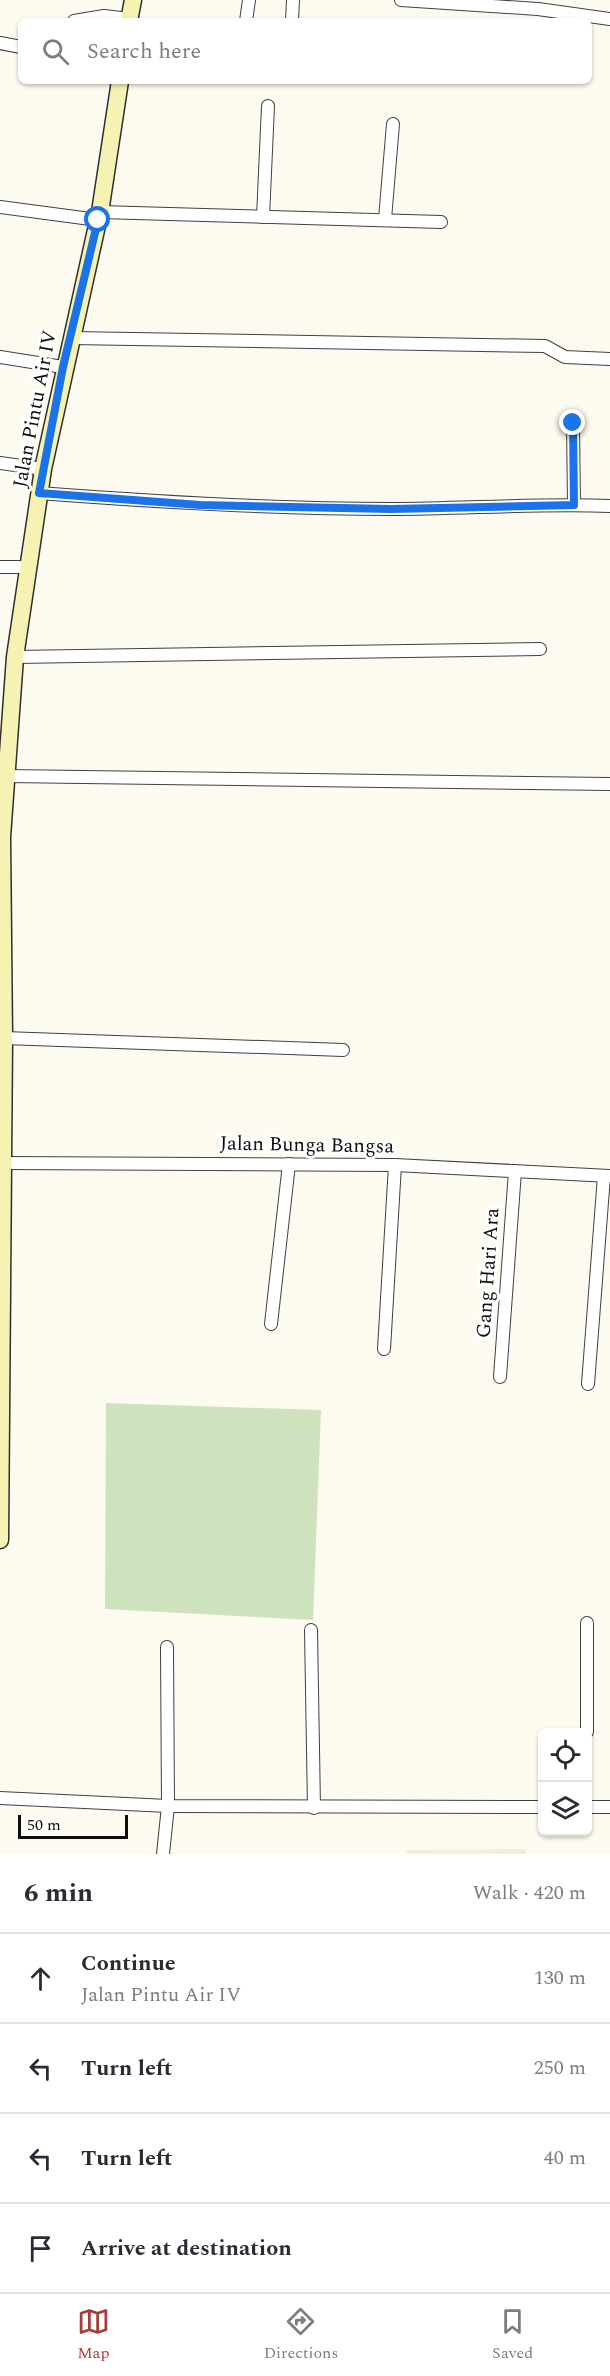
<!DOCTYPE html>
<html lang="en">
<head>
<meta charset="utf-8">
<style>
  :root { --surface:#fff; --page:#f7f7f7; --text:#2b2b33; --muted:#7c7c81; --line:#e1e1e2; --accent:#ab3a37 }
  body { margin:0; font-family:Spectral,serif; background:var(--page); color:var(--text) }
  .controls { position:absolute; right:18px; bottom:18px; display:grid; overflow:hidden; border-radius:9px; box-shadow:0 2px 4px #0004 }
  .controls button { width:54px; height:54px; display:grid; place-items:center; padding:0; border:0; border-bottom:2px solid var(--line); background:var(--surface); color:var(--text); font:30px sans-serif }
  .scale { position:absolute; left:18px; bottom:15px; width:110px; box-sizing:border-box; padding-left:6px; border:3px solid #0d0d0d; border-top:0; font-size:16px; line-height:21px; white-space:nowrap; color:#0d0d0d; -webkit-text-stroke:4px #fff; paint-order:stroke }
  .stop { position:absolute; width:18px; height:18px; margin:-14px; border:4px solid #1a73e8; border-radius:50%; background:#fff }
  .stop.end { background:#1a73e8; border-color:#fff; box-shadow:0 2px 6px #0008 }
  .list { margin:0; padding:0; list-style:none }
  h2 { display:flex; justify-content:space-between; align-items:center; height:78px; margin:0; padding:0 24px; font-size:26px }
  h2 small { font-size:20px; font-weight:400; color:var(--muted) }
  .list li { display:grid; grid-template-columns:39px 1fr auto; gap:18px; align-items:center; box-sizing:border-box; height:90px; padding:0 24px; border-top:2px solid var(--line) }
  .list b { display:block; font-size:22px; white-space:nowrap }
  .list p { margin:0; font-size:20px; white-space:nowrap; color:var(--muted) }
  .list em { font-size:20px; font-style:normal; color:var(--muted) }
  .icon { flex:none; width:33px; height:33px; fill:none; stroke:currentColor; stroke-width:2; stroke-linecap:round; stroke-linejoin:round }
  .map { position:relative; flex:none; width:610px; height:1854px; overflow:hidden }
  .search { position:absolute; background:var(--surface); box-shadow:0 2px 4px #0004; left:18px; right:18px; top:18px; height:66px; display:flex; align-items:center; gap:15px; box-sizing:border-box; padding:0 21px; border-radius:9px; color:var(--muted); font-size:22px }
  .sheet { height:438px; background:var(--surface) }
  nav { display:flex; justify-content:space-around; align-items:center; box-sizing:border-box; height:84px; border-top:2px solid var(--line); background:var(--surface); font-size:16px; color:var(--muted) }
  nav a { display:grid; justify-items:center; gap:3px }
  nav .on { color:var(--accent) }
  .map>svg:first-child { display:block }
  .farmland { fill:#f0f0d2 }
  .green { fill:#cee3bd }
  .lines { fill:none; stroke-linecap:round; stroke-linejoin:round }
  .street-casing { stroke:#404040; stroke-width:14 }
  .secondary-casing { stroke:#2f2f2f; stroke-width:19 }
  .street { stroke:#fff; stroke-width:12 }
  .secondary { stroke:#f5f2b3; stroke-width:16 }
  .route { stroke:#1a73e8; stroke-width:8 }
  .labels { text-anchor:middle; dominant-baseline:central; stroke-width:6; stroke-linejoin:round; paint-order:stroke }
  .street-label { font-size:20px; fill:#0d0d0d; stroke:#fff }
</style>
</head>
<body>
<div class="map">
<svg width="610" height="1854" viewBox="0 0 610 1854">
  <rect width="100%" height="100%" fill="#fdfbef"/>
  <polygon class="farmland" points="526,1849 526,1854 407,1854 407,1850"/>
  <polygon class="green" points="106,1403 321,1410 313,1620 105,1609"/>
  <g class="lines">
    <defs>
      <g id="street">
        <polyline points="401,0 538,9 610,19"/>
        <polyline points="74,21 104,16 129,19"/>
        <polyline points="246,21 249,0"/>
        <polyline points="292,21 293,0"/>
        <polyline points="0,43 21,47"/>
        <polyline points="0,207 98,220"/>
        <polyline points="100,212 441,222"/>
        <polyline points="263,217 268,106"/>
        <polyline points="385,219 393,124"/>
        <polyline points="71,338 545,346 565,357 610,359"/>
        <polyline points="0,357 63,367"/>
        <polyline points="573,423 574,505"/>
        <polyline points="0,463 43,469"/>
        <path d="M39,493C156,502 273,509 391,509C464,509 537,503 610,506"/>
        <polyline points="0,567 29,567"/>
        <polyline points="15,657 540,649"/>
        <polyline points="6,776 610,784"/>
        <polyline points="4,1038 343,1050"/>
        <polyline points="2,1163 395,1165 610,1176"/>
        <polyline points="271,1324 289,1164"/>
        <polyline points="384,1349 395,1165"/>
        <polyline points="500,1377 515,1171"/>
        <polyline points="588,1384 604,1176"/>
        <polyline points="587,1623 587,1732"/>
        <polyline points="311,1630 314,1808"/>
        <polyline points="0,1798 168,1806 542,1807"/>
        <polyline points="588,1807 610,1807"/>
        <polyline points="163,1854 168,1806 167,1647"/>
      </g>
      <g id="secondary">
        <polyline points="129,21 133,0"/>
        <polyline points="0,1540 4,1038 2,837 15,657 43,469 100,212 120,81"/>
      </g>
    </defs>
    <use href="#street" class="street-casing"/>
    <use href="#secondary" class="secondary-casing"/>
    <use href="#street" class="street"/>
    <use href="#secondary" class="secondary"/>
  </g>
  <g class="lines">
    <polyline class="route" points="98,220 63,367 39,493 200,505 391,509 574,505 573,423"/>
  </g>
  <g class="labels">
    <g class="street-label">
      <text transform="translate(35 409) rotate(-79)">Jalan Pintu Air IV</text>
      <text transform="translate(307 1145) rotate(1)">Jalan Bunga Bangsa</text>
      <text transform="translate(488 1273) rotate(-86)">Gang Hari Ara</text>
    </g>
  </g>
</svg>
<div class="controls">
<button><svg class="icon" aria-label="locate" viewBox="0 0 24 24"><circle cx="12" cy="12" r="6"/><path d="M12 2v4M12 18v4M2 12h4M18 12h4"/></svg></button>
<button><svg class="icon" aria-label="layers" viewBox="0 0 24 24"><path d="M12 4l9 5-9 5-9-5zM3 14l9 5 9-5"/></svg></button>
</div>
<div class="scale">50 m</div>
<div class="stop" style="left:98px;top:220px"></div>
<div class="stop end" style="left:573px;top:423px"></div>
<div class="search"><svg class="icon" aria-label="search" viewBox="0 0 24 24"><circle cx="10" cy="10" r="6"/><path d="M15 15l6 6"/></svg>Search here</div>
</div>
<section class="sheet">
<h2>6 min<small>Walk · 420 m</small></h2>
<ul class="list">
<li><svg class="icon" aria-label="ahead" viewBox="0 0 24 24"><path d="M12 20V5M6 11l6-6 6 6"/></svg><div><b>Continue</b><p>Jalan Pintu Air IV</p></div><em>130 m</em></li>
<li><svg class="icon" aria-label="left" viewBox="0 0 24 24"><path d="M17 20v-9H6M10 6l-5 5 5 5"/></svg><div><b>Turn left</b></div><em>250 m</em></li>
<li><svg class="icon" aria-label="left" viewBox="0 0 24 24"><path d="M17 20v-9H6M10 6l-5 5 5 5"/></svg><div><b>Turn left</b></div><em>40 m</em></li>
<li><svg class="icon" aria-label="arrive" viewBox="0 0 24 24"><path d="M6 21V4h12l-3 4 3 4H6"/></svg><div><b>Arrive at destination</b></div></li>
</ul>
</section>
<nav>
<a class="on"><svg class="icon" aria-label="map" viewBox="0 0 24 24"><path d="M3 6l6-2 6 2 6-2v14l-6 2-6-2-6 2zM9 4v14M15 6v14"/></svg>Map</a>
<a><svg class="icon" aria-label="directions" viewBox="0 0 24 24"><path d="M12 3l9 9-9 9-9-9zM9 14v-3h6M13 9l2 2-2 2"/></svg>Directions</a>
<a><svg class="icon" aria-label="saved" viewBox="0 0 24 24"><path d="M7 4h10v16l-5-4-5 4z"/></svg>Saved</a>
</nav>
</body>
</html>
